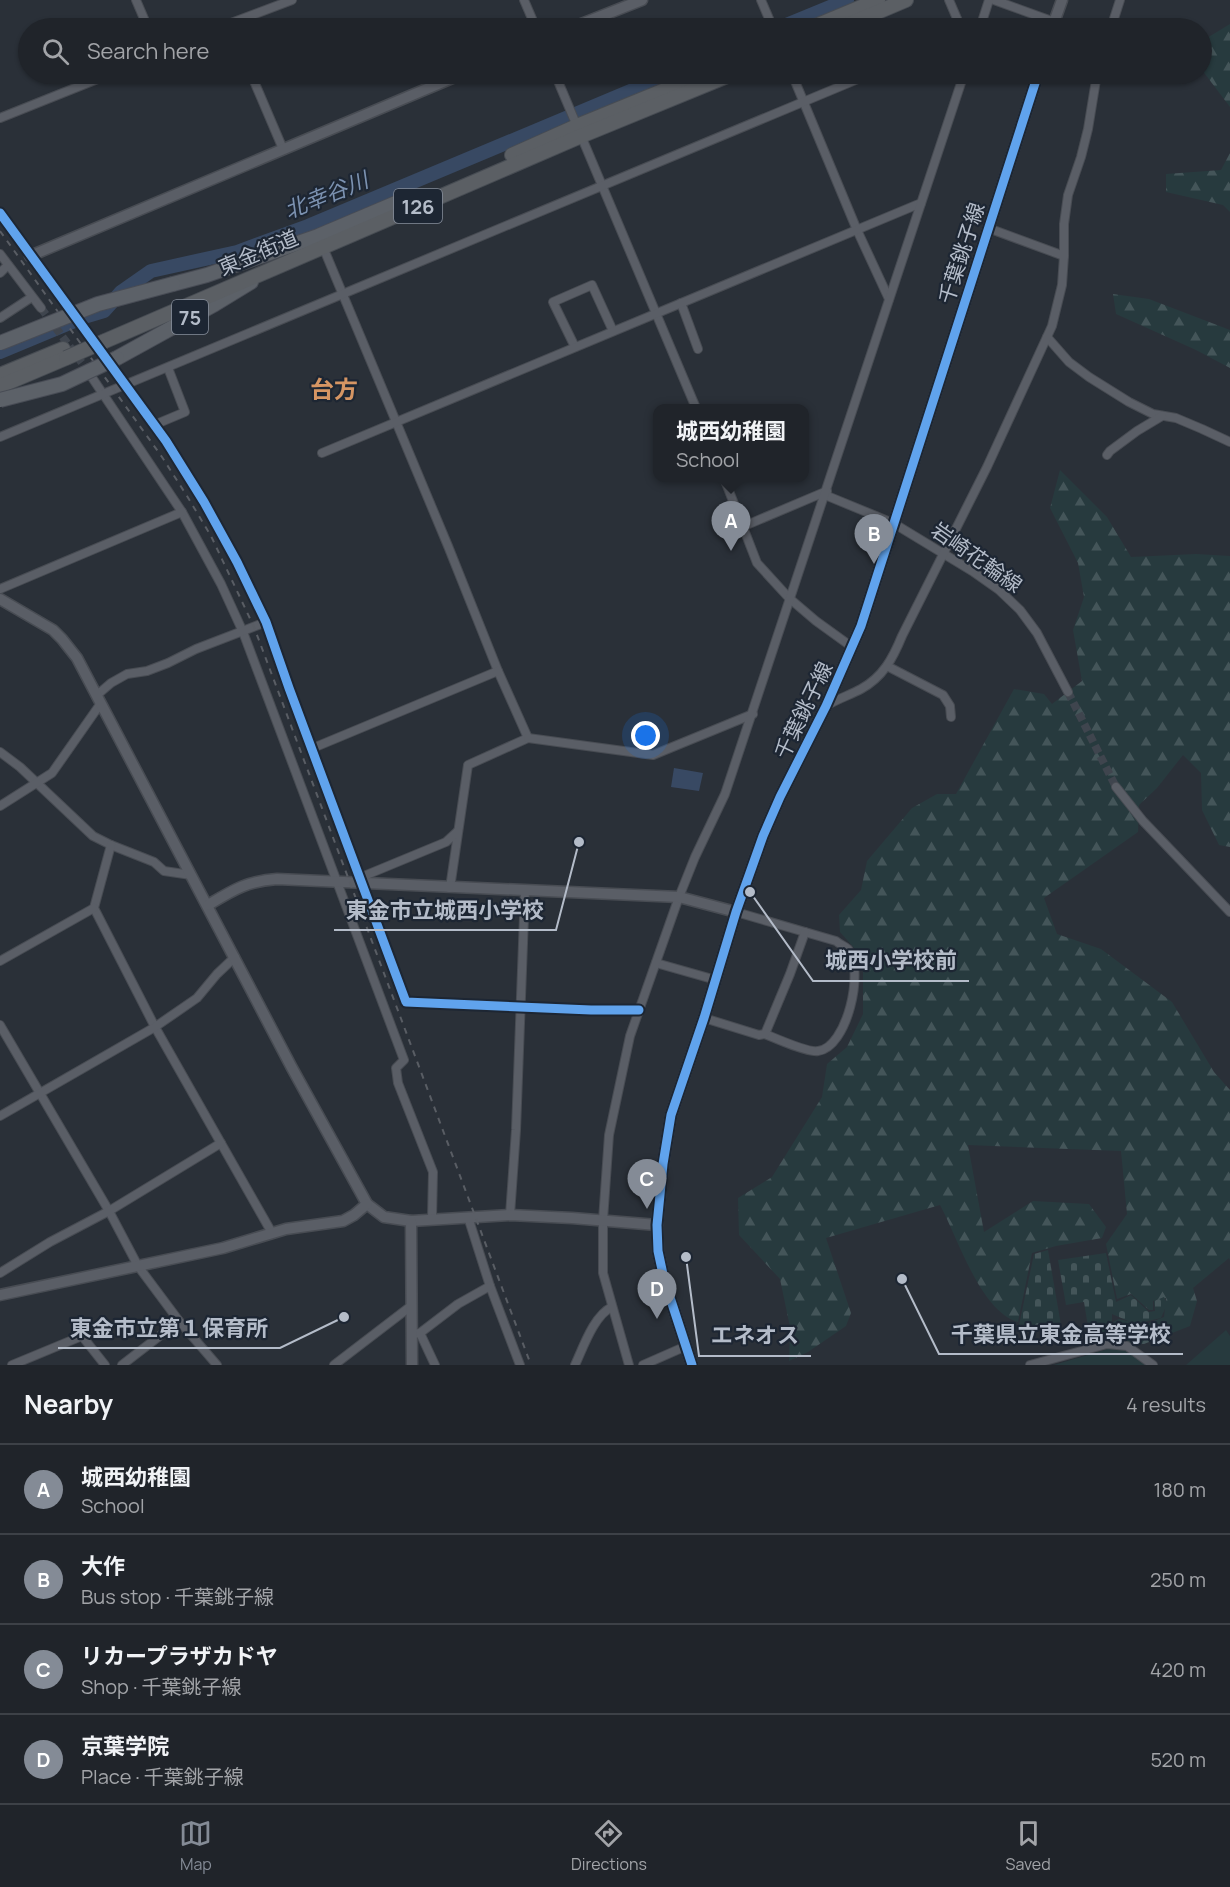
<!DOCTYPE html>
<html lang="en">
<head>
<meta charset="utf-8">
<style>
  :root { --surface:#20242a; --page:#282c32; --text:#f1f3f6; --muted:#a2a4a8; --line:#3d4147; --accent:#848b96 }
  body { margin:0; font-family:Manrope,"Noto Sans JP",sans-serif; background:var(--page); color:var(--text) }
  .you { position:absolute; left:646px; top:736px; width:21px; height:21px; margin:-15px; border:4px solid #fff; border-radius:50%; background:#1a73e8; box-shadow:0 0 0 9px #1a73e833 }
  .badge { display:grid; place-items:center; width:39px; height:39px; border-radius:50%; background:var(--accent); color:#fff; font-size:20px; font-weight:700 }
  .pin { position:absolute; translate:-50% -50px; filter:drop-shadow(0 2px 3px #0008) }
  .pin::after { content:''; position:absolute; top:32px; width:21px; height:18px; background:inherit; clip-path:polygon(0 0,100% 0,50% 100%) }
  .popup { position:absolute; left:653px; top:404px; width:156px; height:78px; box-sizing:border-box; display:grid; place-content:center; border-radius:12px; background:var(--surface); filter:drop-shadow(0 2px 4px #0005); font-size:20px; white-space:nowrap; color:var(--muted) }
  .popup b { font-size:22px; color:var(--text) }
  .popup::after { content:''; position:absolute; left:50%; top:100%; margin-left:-12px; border:12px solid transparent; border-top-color:var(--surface) }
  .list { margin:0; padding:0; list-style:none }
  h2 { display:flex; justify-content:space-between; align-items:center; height:78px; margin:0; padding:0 24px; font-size:26px }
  h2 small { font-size:20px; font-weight:400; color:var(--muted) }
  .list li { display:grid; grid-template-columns:39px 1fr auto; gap:18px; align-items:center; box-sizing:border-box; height:90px; padding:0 24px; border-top:2px solid var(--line) }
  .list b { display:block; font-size:22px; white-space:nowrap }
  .list p { margin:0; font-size:20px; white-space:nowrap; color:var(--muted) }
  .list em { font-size:20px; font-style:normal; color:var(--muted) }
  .icon { flex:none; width:33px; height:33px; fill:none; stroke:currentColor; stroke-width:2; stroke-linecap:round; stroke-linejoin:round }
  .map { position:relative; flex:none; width:1230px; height:1365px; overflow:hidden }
  .search { position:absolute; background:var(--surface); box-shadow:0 2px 4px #0004; left:18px; right:18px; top:18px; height:66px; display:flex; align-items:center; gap:15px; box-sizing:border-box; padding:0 21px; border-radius:33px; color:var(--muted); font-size:22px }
  .sheet { height:438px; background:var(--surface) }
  nav { display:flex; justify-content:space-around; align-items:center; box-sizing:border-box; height:84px; border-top:2px solid var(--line); background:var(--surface); font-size:16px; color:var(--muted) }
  nav a { display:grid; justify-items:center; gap:3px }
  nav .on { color:var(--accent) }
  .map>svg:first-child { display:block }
  .forest { fill:url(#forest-firs) }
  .cemetery { fill:url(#cemetery-stones) }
  .park { fill:#273a3e }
  .water { fill:#384963 }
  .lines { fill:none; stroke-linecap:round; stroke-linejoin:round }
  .river { stroke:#384963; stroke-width:14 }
  .minor-tunnel { stroke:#3f454e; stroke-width:8; stroke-dasharray:8 4; stroke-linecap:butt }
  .minor-casing { stroke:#484c53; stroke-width:10 }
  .tertiary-casing { stroke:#484c53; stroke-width:13 }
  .primary-casing { stroke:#484c55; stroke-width:16 }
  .trunk-casing { stroke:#474c53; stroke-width:16 }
  .minor { stroke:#5a5e66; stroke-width:8 }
  .tertiary { stroke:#5a5e66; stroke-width:10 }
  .primary { stroke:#5c6168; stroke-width:14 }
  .trunk { stroke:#5b5f64; stroke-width:14 }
  .rail { stroke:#595d64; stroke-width:2; stroke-dasharray:6 6; stroke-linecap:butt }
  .primary-bridge-casing { stroke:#484c55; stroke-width:16; stroke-linecap:butt }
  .trunk-bridge-casing { stroke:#474c53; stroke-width:16; stroke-linecap:butt }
  .primary-bridge { stroke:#5c6168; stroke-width:14 }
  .trunk-bridge { stroke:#5b5f64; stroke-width:14 }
  .cycleway-casing { stroke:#1d2633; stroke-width:13 }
  .cycleway { stroke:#60a3ed; stroke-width:9 }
  .labels { text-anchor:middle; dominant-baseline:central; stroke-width:4.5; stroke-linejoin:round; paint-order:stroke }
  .shield { fill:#1d2633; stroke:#878f9c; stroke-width:1.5 }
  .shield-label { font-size:20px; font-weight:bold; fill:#b4bcc9 }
  .street-label { font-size:21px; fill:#b4bcc9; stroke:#1d2633 }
  .water-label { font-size:22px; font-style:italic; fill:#7c92b1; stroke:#1d2633 }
  .quarter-label { font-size:24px; font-weight:bold; fill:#d59563; stroke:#1d2633 }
  .leader { fill:none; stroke:#b4bcc9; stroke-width:2 }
  .callout-dot { fill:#b4bcc9; stroke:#1d2633; stroke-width:2 }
  .callout-label { font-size:22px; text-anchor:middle; font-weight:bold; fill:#b4bcc9; stroke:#1d2633; stroke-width:4.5; stroke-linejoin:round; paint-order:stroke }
</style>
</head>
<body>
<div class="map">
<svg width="1230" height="1365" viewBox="0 0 1230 1365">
  <defs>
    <pattern id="forest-firs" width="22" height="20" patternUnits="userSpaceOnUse" patternTransform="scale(1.5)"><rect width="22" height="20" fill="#273a3e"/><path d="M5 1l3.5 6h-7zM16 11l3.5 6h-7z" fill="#445559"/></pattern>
    <pattern id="cemetery-stones" width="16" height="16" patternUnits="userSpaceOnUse" patternTransform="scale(1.5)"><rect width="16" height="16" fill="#273a3e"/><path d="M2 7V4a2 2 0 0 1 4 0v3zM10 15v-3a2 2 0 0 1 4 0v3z" fill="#445559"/></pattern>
  </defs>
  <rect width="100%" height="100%" fill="#2a3038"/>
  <g class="forest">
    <polygon points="1230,24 1230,107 1202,70 1202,41"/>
    <polygon points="1230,153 1230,212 1223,205 1166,192 1166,174 1221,170"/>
    <polygon points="1113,294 1149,299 1230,330 1230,368 1196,350 1116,314"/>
    <path d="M1060,470L1107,517L1131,557L1196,554L1230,556V847L1219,845L1202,810L1201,773L1183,755L1157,788L1139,805L1138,832L1044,898L1057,934L1101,949L1172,1002L1214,1072L1230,1090V1260L1229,1258L1193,1288L1197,1301L1190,1326L1144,1344L1089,1340L1090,1333L1119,1319L1144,1325L1164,1317L1166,1298L1153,1301V1310H1149L1131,1294L1117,1299L1106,1244L1127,1214L1121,1151L968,1145L984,1232L1033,1201L1089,1204L1106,1227L1102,1238L1056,1246L1032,1253L1018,1322C980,1311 958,1238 940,1205L826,1238L851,1313L846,1326L808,1352L789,1361L790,1327L780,1279L739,1235L738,1198L772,1177L822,1097L827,1064L847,1047L863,1014V958L840,932L839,915L861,890L867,861L912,808L937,794H956L1014,689L1044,694L1052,704L1082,681L1073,630L1084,597L1078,563L1050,508Z"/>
  </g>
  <g class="cemetery">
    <polygon points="1048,1250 1061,1325 1018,1330 1034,1254"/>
    <polygon points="1106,1253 1116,1302 1131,1295 1149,1312 1155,1311 1154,1301 1164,1297 1167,1304 1161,1318 1135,1324 1112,1314 1112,1323 1088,1327 1084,1302 1066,1305 1058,1260"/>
  </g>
  <g class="park">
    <polygon points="1226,1330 1230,1336 1230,1365 1186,1365"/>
    <polygon points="1111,1348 1127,1350 1147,1365 1054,1365"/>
  </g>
  <polygon class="water" points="674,768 703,773 699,791 671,787"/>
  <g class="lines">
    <g class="river">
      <polyline points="779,28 847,0"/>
      <polyline points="0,352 84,317 104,311 121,292 151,271 237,252 308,226 671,74"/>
    </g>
    <g class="minor-tunnel">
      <polyline points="41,308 91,375"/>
      <polyline points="1068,692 1116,787"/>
    </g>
    <defs>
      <g id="minor">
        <polyline points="136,0 148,28"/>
        <polyline points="524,0 536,28"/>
        <polyline points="761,0 773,28"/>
        <polyline points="949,0 961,28"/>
        <polyline points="994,0 1071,28"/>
        <polyline points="218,28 292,0"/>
        <polyline points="980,28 989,0"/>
        <polyline points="1111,28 1120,0"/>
        <polyline points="251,74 283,149"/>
        <polyline points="555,74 696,408"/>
        <polyline points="792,74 857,230 889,299"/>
        <polyline points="0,118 110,74"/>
        <polyline points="0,213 166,441 204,502 237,562 266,622 289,688 406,1002 591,1010 639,1010"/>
        <polyline points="988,228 1064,256"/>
        <polyline points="323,247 448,546 498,671 528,738 468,765 450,888"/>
        <polyline points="0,254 41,308"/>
        <polyline points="0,273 8,265"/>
        <polyline points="681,303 698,349"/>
        <polyline points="0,318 32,297"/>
        <polyline points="1047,337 1069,362 1089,377 1129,402 1153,414 1176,418 1202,429 1230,442"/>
        <polyline points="575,347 553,302 592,285 613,331"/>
        <polyline points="91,376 182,512 221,584 243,632 404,1060 396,1068 398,1083 433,1172 432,1219"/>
        <polyline points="154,425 185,412 168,368"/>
        <polyline points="0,437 870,74"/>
        <polyline points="322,453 921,203"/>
        <polyline points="1107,455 1110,451 1137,431 1162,416"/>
        <polyline points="724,478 757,563 789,598 816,621 852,647"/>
        <polyline points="825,495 893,523 972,571 999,590 1020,610 1037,633 1068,692"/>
        <polyline points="742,527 827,491"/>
        <polyline points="0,589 182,512"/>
        <polyline points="887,666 943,695 950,706 951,717"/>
        <polyline points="97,695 111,683 127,674 147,671 168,663 196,649 266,622"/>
        <path d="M826,706C837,699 850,695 861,689C883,677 893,658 902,636L987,467L1052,326L1062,285L1064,256V224L1068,195L1081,157L1088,129L1097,74"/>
        <polyline points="528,738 653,755 753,714"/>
        <polyline points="313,748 498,671"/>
        <polyline points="0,752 20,767 93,836 111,845 154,862 164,871 191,875"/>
        <polyline points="1116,787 1143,821 1230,912"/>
        <polyline points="0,806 52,773 101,703"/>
        <polyline points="111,845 94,908 155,1027 272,1233"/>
        <polyline points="359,878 446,842 458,831"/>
        <path d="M736,912L836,941C839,944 845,946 848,949C865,970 847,1048 818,1051C808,1053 775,1038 765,1034"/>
        <polyline points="0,961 94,908"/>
        <polyline points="656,963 716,980"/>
        <polyline points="704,1018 759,1035 765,1034 790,974 805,932"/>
        <polyline points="0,1025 109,1211 138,1266 179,1321 217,1365"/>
        <polyline points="0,1116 155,1027 197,998 217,974 235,957"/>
        <polyline points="510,1215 516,1130 525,890"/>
        <polyline points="468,1217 490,1286 520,1365"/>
        <polyline points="0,1273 50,1242 109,1211 221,1143"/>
        <polyline points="420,1333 435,1365"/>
        <polyline points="412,1334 420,1333 458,1304 490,1286"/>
        <polyline points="12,1365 82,1336 105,1365"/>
        <polyline points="122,1365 179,1321"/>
        <polyline points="334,1365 411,1306"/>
        <path d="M575,1365C583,1348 594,1315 612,1307"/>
        <polyline points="629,1365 603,1273 603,1220 609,1135 630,1036 679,897 695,857 725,794 964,74"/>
        <polyline points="643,1365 684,1347"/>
        <polyline points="1030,1365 1107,1344 1127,1346 1153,1365"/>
      </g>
      <g id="tertiary">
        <polyline points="571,28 642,0"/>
        <polyline points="1052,28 1062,0"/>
        <polyline points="30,256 462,74"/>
        <polyline points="0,599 53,630 62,639 77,658 292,1068 367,1204 384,1217 411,1221 510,1215 572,1218 657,1225"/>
        <path d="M208,905C233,890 247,881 277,879L679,897L736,912"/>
        <polyline points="411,1221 412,1365"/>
        <polyline points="0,1295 223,1248 286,1229 343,1221 354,1215 367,1204"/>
        <polyline points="692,1365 664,1279 658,1251 657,1225 663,1164 671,1115 704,1018 736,912 763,836 780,797 826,706 861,626 1038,74"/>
      </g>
      <g id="primary">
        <polyline points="173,284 207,275 318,236 396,203 414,200"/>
        <polyline points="117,358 215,304 251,282"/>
      </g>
      <g id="trunk">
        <polyline points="811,28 878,0"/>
        <polyline points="840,28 906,0"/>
        <polyline points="512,155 577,126 704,74"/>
        <polyline points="105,341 581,136 732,74"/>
        <polyline points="0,375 63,349"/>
        <polyline points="0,386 66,358"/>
      </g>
    </defs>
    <use href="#minor" class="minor-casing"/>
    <use href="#tertiary" class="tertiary-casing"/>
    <use href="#primary" class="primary-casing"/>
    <use href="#trunk" class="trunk-casing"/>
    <use href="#minor" class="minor"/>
    <use href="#tertiary" class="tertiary"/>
    <use href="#primary" class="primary"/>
    <use href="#trunk" class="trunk"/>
    <polyline class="rail" points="0,231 162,457 187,496 211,536 254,627 531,1365"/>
    <defs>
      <g id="primary-bridge">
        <polyline points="0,343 98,304 173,284"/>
        <polyline points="0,400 62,384 117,358"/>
      </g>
      <polyline id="trunk-bridge" points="66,358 105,341"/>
    </defs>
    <use href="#primary-bridge" class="primary-bridge-casing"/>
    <use href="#trunk-bridge" class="trunk-bridge-casing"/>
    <use href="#primary-bridge" class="primary-bridge"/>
    <use href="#trunk-bridge" class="trunk-bridge"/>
    <defs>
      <g id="cycleway">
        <polyline points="0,213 166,441 204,502 237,562 266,622 289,688 406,1002 591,1010 639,1010"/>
        <polyline points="692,1365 664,1279 658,1251 657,1225 663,1164 671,1115 704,1018 736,912 763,836 780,797 826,706 861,626 1038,74"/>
      </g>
    </defs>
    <use href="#cycleway" class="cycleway-casing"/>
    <use href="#cycleway" class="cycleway"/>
  </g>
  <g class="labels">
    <g class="shield">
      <rect x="394" y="189" width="48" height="34" rx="4.5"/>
      <rect x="172" y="300" width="36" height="34" rx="4.5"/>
    </g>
    <g class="shield-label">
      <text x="418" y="206">126</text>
      <text x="190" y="317">75</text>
    </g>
    <g class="street-label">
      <text transform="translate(258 252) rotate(-23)">東金街道</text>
      <text transform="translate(961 253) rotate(-72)">千葉銚子線</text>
      <text transform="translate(977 557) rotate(35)">岩崎花輪線</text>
      <text transform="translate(803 710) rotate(-64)">千葉銚子線</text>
    </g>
    <g class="water-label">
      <text transform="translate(326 195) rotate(-22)">北幸谷川</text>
    </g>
    <g class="quarter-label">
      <text x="334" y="388">台方</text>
    </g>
  </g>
  <path class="leader" d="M579 842L556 930H334M750 892L813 981H969M344 1317L280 1348H58M902 1279L939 1354H1183M686 1257L699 1356H811"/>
  <g class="callout-dot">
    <circle cx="579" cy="842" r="6"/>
    <circle cx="750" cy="892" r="6"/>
    <circle cx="344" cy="1317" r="6"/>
    <circle cx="902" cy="1279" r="6"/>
    <circle cx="686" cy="1257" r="6"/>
  </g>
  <g class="callout-label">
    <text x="445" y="918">東金市立城西小学校</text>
    <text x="891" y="968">城西小学校前</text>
    <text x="169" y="1336">東金市立第１保育所</text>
    <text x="1061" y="1342">千葉県立東金高等学校</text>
    <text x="755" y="1343">エネオス</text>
  </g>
</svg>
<div class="you"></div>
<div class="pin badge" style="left:731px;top:551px">A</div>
<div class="popup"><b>城西幼稚園</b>School</div>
<div class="pin badge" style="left:874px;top:564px">B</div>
<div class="pin badge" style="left:647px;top:1209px">C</div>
<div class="pin badge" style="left:657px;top:1319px">D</div>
<div class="search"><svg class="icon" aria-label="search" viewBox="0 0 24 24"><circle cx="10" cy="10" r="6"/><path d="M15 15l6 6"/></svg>Search here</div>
</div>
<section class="sheet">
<h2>Nearby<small>4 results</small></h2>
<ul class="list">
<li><span class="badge">A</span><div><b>城西幼稚園</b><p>School</p></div><em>180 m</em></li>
<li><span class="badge">B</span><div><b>大作</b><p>Bus stop · 千葉銚子線</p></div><em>250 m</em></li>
<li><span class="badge">C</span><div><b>リカープラザカドヤ</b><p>Shop · 千葉銚子線</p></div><em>420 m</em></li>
<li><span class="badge">D</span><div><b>京葉学院</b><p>Place · 千葉銚子線</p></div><em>520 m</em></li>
</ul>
</section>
<nav>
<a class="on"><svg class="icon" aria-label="map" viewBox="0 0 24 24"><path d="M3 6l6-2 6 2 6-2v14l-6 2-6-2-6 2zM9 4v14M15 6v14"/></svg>Map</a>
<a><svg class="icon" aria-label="directions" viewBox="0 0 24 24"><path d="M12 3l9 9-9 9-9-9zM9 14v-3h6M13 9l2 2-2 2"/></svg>Directions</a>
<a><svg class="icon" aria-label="saved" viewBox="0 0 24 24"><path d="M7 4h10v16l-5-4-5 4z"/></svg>Saved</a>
</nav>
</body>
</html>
